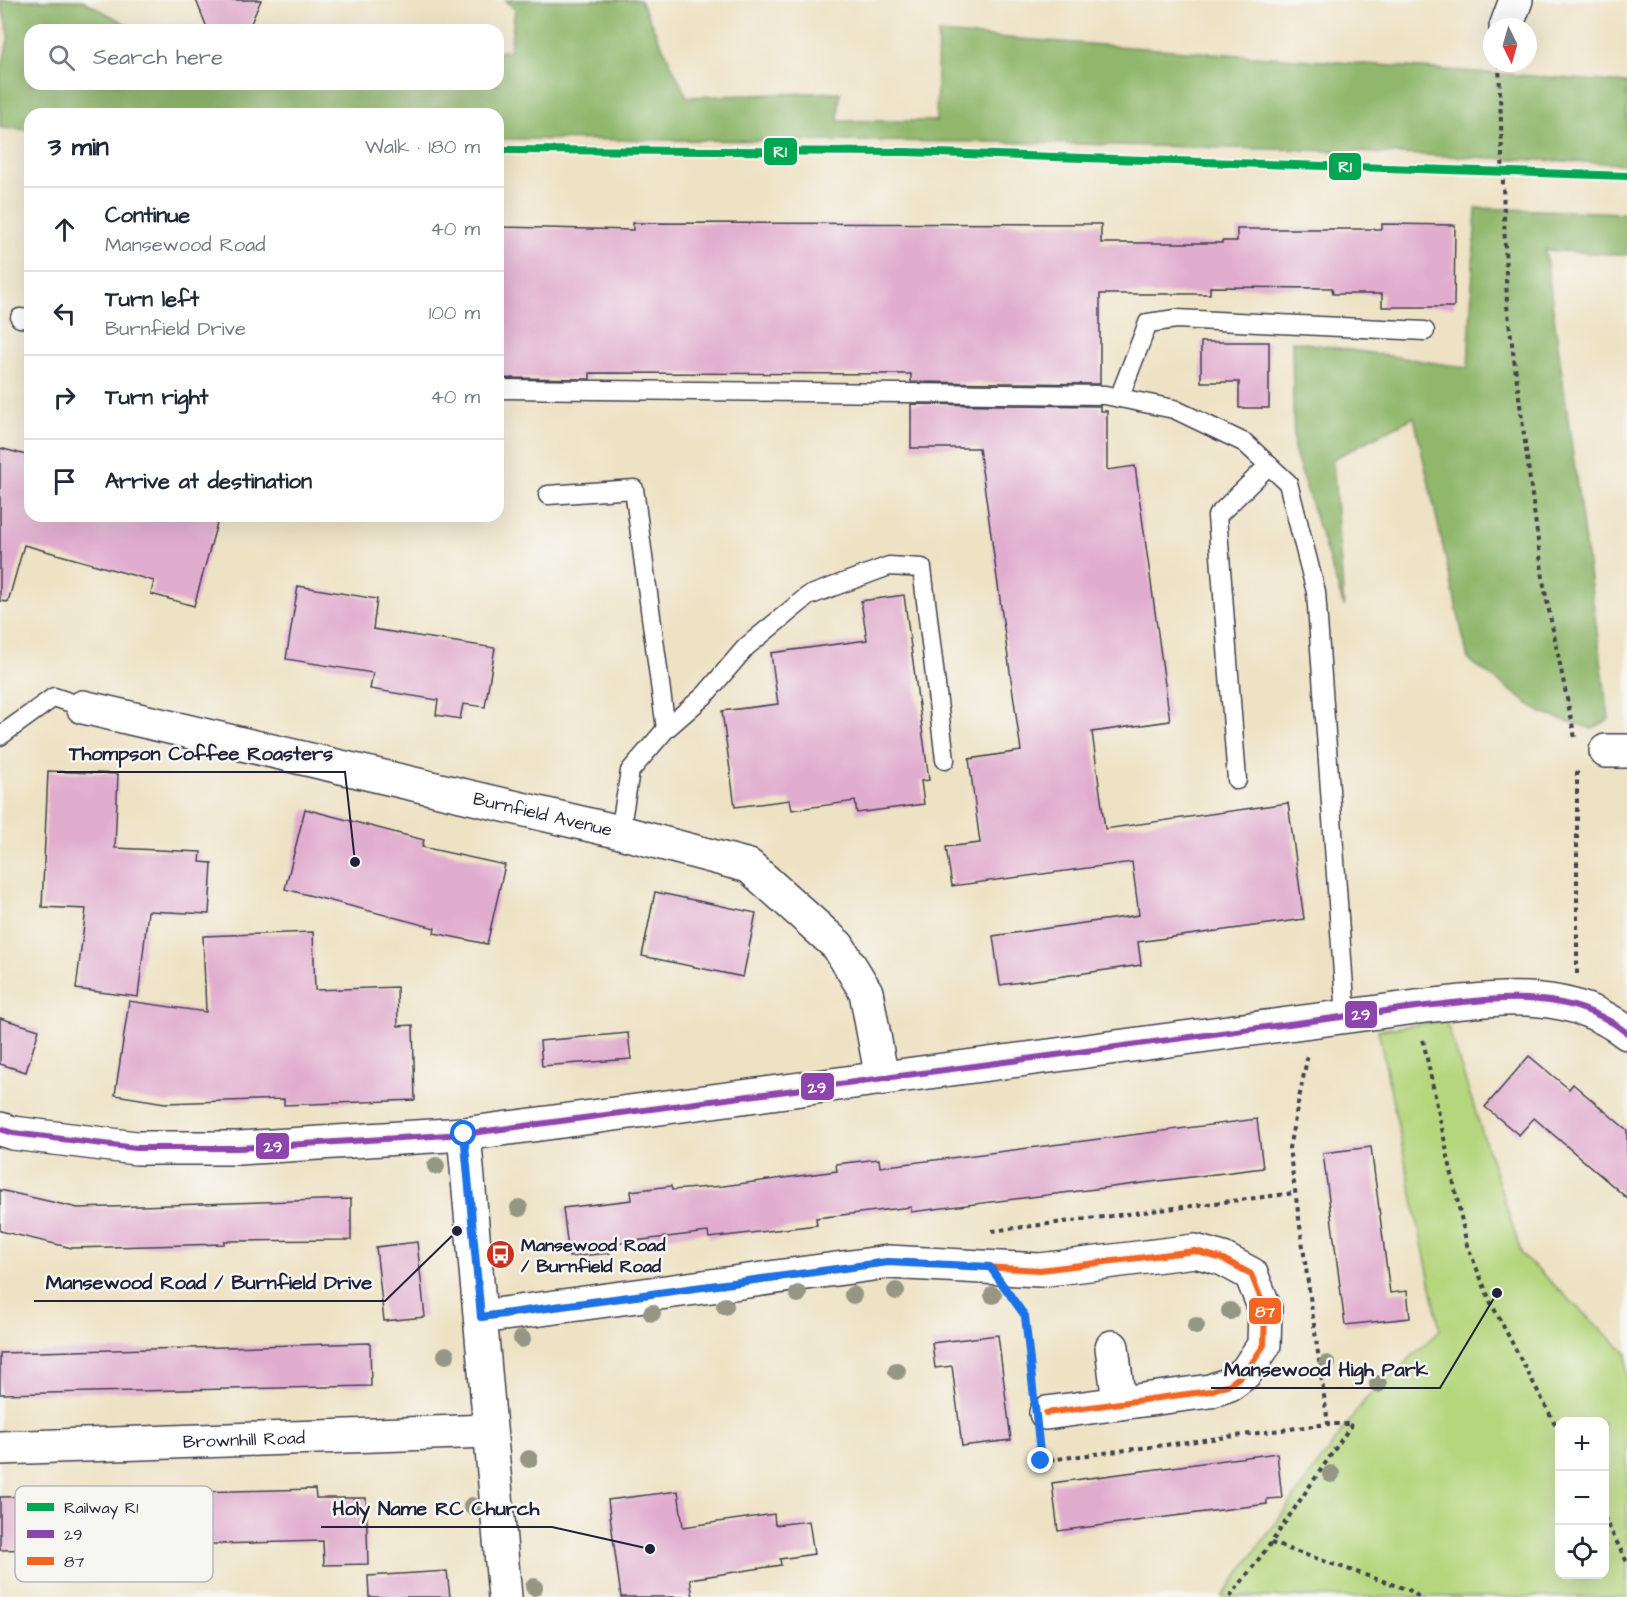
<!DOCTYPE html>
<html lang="en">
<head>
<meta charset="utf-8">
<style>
  :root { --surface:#fff; --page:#f2f2f3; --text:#1f2937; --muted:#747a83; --line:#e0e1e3 }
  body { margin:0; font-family:"Architects Daughter",sans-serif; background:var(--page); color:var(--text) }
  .controls { position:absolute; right:18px; bottom:18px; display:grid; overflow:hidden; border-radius:12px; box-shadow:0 6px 24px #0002 }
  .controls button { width:54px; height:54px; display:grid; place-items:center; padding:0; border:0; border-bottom:2px solid var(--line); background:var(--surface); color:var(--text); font:30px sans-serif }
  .compass { position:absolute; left:1483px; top:18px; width:54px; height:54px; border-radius:50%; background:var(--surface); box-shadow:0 6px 24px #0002; rotate:175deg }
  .stop { position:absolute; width:18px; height:18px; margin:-14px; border:4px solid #1a73e8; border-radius:50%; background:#fff }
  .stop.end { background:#1a73e8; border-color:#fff; box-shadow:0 2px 6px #0008 }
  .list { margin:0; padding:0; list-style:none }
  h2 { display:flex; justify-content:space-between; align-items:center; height:78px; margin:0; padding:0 24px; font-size:26px }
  h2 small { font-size:20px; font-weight:400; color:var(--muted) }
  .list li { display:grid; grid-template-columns:39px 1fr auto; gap:18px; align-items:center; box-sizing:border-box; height:84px; padding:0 24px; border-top:2px solid var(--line) }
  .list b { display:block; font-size:22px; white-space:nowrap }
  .list p { margin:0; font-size:20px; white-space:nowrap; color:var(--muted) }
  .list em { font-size:20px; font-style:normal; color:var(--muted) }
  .icon { flex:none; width:33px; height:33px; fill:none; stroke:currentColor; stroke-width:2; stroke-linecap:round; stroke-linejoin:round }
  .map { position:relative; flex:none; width:1627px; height:1597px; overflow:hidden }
  .search { position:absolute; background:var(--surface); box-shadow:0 6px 24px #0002; left:24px; top:24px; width:480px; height:66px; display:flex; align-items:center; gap:15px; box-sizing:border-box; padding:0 21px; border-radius:18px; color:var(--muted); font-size:22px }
  .panel { position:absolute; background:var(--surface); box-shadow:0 6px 24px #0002; left:24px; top:108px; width:480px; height:414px; border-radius:18px }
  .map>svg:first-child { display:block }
  .green { fill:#b5d67d; stroke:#6c7c5c; stroke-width:1.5; fill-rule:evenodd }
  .forest { fill:#90b76c; stroke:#596c54; stroke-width:1.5 }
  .building { fill:#e1adcf }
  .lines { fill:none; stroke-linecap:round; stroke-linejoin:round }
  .lane-casing { stroke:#413f50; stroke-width:21 }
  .street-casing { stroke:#413f50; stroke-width:36 }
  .path { stroke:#413f50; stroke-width:4; stroke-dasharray:4.5 4.5; stroke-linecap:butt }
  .lane { stroke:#fff; stroke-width:18 }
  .street { stroke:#fff; stroke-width:33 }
  .bus-1-casing { stroke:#f6f6f2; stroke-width:10 }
  .bus-2-casing { stroke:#f6f6f2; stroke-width:10 }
  .bus-1 { stroke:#8e44ad; stroke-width:6 }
  .bus-2 { stroke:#f26522; stroke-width:6 }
  .rail-1-casing { stroke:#f6f6f2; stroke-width:12 }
  .rail-1 { stroke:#00a651; stroke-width:8 }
  .tree { fill:#969684 }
  .route { stroke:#1a73e8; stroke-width:8 }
  .labels { text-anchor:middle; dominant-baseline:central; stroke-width:5; stroke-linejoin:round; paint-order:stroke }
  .street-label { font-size:18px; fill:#22223b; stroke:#f6f6f2 }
  .poi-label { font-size:18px; font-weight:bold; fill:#22223b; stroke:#f6f6f2; text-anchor:start }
  .key { fill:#f6f6f2; stroke:#b6b6bb; stroke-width:1.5 }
  .key-label { font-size:16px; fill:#22223b }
  .leader { fill:none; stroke:#22223b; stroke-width:2 }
  .callout-dot { fill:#22223b; stroke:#f6f6f2; stroke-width:2 }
  .callout-label { font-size:20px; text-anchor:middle; font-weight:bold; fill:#22223b; stroke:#f6f6f2; stroke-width:5; stroke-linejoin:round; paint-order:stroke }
  .line-badge { stroke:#f6f6f2; stroke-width:2 }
  .badge-label { font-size:16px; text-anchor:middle; font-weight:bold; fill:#fff }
</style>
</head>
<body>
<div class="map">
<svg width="1627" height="1597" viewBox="0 0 1627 1597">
  <rect width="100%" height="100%" fill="#f6f6f2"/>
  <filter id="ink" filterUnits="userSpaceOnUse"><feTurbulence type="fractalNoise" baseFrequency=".0167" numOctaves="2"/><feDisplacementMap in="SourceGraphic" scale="12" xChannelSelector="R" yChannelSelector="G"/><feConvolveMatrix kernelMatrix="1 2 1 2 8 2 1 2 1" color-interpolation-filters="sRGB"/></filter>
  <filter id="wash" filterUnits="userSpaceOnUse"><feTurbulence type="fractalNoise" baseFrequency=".008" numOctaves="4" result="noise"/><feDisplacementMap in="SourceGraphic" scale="24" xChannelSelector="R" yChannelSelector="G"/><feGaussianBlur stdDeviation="1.35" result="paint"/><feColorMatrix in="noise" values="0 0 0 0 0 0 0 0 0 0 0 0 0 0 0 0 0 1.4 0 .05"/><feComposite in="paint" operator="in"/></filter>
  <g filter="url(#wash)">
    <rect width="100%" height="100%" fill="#eee2c4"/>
    <path class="green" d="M1446,1021L1522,1255L1627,1354V1597H1222L1365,1400L1440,1330L1378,1030ZM1560,1422H1604V1574H1560Z"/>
    <g class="forest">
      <polygon points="0,0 82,0 137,30 30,30 30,84 498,84 498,52 510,50 515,9 505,0 640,0 687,97 840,92 838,121 936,121 938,33 1627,83 1627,164 1310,150 996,142 498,139 498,114 30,114 30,130 0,128 0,78 9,35"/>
      <polygon points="1476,208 1627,213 1627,255 1545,250 1609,719 1593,729 1541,713 1468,659 1414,417 1333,459 1344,607 1294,450 1292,341 1468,368"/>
    </g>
    <g id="blocks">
      <g class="building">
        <polygon points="196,0 261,0 248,30 208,30"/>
        <polygon points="633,223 1101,224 1101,243 1222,243 1222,241 1237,241 1237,229 1382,229 1382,224 1455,225 1454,307 1382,307 1382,294 1333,294 1332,288 1210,287 1210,294 1100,294 1100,384 911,382 911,374 590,373 590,379 498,378 498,227 633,230"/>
        <polygon points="1201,342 1269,342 1269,408 1239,408 1239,382 1201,382"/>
        <polygon points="911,404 1100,406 1100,411 1107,411 1107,470 1135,466 1170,721 1092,732 1105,829 1288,803 1304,919 1138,942 1141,965 1000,985 993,936 1139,915 1132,862 952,886 946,847 980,843 969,759 1021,751 979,448 911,448"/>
        <polygon points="0,448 30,456 30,516 219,516 194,606 151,594 154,581 24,545 8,602 0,601"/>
        <polygon points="298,586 377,599 373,629 495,648 485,707 463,704 460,719 436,715 438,700 370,689 373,673 286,659"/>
        <polygon points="904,595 929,780 921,781 924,804 857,813 855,801 792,810 790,800 735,807 722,711 778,704 771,653 867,640 861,601"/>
        <polygon points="48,771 118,774 115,848 201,852 200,862 212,863 209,914 148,911 138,997 76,989 86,909 42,907"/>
        <polygon points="305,809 424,840 422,847 505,865 487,944 434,933 435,928 285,889"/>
        <polygon points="655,892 756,913 743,977 642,956"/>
        <polygon points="313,932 315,990 397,987 398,1026 413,1025 415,1100 284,1105 284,1099 165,1103 115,1095 129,1001 206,1012 203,936"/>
        <polygon points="0,1018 39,1030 26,1072 0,1064"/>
        <polygon points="628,1033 631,1059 542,1066 540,1041"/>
        <polygon points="1529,1056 1569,1089 1573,1084 1627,1130 1627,1198 1534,1118 1519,1135 1485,1107"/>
        <polygon points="1257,1119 1263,1168 911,1212 911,1207 816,1218 817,1225 709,1238 708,1232 609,1244 610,1253 569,1257 563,1208 632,1200 631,1191 671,1186 672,1190 723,1186 837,1171 836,1164 879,1159 880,1167"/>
        <polygon points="1371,1147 1390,1293 1407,1291 1410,1318 1345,1325 1323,1153"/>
        <polygon points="0,1190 78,1208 351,1199 351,1240 224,1241 224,1244 72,1248 0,1231"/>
        <polygon points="417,1242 425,1317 384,1321 376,1247"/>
        <polygon points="998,1335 1011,1440 962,1446 952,1366 935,1368 932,1343"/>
        <polygon points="370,1343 371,1386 0,1394 0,1353"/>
        <polygon points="1277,1453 1282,1498 1267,1499 1267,1504 1058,1531 1052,1483"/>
        <polygon points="315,1489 316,1498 366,1498 368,1564 324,1565 323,1541 0,1550 0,1497"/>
        <polygon points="678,1491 683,1527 774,1514 775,1525 809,1521 814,1554 780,1559 781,1565 690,1579 693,1597 621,1597 608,1500"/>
        <polygon points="447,1571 450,1597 369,1597 368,1576"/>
      </g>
    </g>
  </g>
  <g filter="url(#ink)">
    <use href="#blocks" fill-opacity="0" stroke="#413f50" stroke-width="1.5"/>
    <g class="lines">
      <defs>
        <g id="lane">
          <polyline points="20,318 30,319"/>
          <polyline points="498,389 1105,395 1174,409 1245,443 1288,483 1316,592 1346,1016"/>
          <polyline points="1119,398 1148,323 1176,319 1425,331"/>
          <polyline points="548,495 634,489 666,729"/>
          <polyline points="0,736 54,697 83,707"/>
          <polyline points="1237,780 1217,516 1269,465"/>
          <polyline points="620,832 630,771 666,729 705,695 746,647 808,596 889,566 922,568 945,760"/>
        </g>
        <g id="street">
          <polyline points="1506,27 1516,0"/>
          <path id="s1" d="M83,707L620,832L749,866L838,946L866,992L882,1079"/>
          <polyline points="1606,751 1627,751"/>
          <path d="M0,1129L13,1133L136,1148H239L464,1134L1416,1007C1487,1000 1566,984 1627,1033"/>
          <polyline points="464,1134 505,1597"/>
          <polyline points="481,1317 888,1262 1040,1270 1195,1251 1223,1259 1251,1274 1265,1309 1264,1345 1246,1372 1230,1384 1210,1391 1046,1413"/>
          <polyline points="1112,1347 1119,1403"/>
          <path id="s2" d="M0,1448L489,1431"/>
        </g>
      </defs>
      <use href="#lane" class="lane-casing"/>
      <use href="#street" class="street-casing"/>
      <g class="path">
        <polyline points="1499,63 1507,306 1544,586 1575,738"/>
        <polyline points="1577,974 1577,769"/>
        <polyline points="1423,1040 1467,1245 1491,1303 1560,1433"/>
        <polyline points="992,1231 1295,1193"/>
        <polyline points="1016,1303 1025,1316 1032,1382"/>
        <polyline points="1039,1443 1041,1461 1328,1424 1289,1148 1308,1054"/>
        <polyline points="1604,1517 1627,1562"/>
        <polyline points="1271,1543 1409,1590 1419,1597"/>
        <polyline points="1230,1597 1271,1543 1352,1424 1328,1424"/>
      </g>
      <use href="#lane" class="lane"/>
      <use href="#street" class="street"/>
      <defs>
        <path id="bus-1" d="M0,1129L13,1133L136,1148H239L464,1134L1416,1007C1487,1000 1566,984 1627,1033"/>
        <polyline id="bus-2" points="481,1317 888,1262 1040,1270 1195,1251 1223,1259 1251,1274 1265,1309 1264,1345 1246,1372 1230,1384 1210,1391 1046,1413"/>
      </defs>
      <use href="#bus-1" class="bus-1-casing"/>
      <use href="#bus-2" class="bus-2-casing"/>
      <use href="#bus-1" class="bus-1"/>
      <use href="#bus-2" class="bus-2"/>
      <defs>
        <polyline id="rail-1" points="498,150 906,152 1627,176"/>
      </defs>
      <use href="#rail-1" class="rail-1-casing"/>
      <use href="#rail-1" class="rail-1"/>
    </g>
    <g class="tree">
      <circle cx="436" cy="1166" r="9"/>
      <circle cx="519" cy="1208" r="9"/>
      <circle cx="896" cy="1291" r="9"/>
      <circle cx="798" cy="1294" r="9"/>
      <circle cx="853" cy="1295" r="9"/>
      <circle cx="993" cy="1295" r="9"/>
      <circle cx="725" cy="1306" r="9"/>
      <circle cx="1230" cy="1311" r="9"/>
      <circle cx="652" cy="1313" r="9"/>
      <circle cx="1196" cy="1326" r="9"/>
      <circle cx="522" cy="1339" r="9"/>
      <circle cx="446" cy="1355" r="9"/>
      <circle cx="1327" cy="1364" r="9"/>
      <circle cx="897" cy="1371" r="9"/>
      <circle cx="1378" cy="1384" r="9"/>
      <circle cx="529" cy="1459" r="9"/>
      <circle cx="1331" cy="1474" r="9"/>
      <circle cx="472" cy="1506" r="9"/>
      <circle cx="534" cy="1587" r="9"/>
    </g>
  </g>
  <g class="lines" filter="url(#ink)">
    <polyline class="route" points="464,1134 481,1317 888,1262 990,1267 1025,1316 1041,1461"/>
  </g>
  <defs>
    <symbol id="bus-disc" viewBox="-11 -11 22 22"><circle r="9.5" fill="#c8321e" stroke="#f6f6f2"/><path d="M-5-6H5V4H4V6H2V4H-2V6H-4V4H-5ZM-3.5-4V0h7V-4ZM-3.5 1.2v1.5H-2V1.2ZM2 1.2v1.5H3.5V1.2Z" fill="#fff"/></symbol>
  </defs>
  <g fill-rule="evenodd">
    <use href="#bus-disc" x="484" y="1238" width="33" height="33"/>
  </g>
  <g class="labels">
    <g class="street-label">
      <text stroke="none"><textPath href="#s1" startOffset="472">Burnfield Avenue</textPath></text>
      <text stroke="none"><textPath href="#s2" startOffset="244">Brownhill Road</textPath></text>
    </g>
    <g class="poi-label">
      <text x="521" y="1245">Mansewood Road<tspan x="521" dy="21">/ Burnfield Road</tspan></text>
    </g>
  </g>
  <rect x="15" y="1486" width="198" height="96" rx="9" class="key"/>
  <rect x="27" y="1503" width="27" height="8" fill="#00a651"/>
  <rect x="27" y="1530" width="27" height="8" fill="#8e44ad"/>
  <rect x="27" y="1557" width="27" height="8" fill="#f26522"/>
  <g class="key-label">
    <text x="64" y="1513">Railway R1</text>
    <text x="64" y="1540">29</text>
    <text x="64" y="1567">87</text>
  </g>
  <path class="leader" d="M355 862L345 772H57M457 1231L385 1301H34M1497 1293L1440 1388H1211M650 1549L552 1527H321"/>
  <g class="callout-dot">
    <circle cx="355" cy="862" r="6"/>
    <circle cx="457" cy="1231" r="6"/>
    <circle cx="1497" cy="1293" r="6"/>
    <circle cx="650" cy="1549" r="6"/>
  </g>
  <g class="callout-label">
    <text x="201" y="760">Thompson Coffee Roasters</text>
    <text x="209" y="1289">Mansewood Road / Burnfield Drive</text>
    <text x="1326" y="1376">Mansewood High Park</text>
    <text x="436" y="1515">Holy Name RC Church</text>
  </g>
  <g class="line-badge">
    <rect x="763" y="137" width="35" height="29" rx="6" fill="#00a651"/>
    <rect x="1328" y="152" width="34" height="29" rx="6" fill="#00a651"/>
    <rect x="1344" y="1000" width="34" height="29" rx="6" fill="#8e44ad"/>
    <rect x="800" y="1072" width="35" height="29" rx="6" fill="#8e44ad"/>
    <rect x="255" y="1132" width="35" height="28" rx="6" fill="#8e44ad"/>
    <rect x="1248" y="1297" width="34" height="28" rx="6" fill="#f26522"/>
  </g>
  <g class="badge-label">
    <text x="780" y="157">R1</text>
    <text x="1345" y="172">R1</text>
    <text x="1361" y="1020">29</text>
    <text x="817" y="1093">29</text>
    <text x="273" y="1152">29</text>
    <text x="1265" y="1317">87</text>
  </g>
</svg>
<div class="controls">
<button>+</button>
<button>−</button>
<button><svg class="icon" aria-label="locate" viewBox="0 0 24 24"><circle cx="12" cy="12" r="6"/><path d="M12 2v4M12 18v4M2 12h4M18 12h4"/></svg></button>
</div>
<svg class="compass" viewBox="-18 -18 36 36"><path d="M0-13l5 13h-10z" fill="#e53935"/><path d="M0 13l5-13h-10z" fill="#747a83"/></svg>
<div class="stop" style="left:464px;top:1134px"></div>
<div class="stop end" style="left:1041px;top:1461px"></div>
<div class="search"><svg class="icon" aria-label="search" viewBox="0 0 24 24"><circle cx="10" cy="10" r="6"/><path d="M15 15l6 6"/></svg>Search here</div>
<section class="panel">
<h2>3 min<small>Walk · 180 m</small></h2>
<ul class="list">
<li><svg class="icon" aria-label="ahead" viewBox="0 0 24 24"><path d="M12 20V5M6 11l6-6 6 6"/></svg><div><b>Continue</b><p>Mansewood Road</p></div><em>40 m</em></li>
<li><svg class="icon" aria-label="left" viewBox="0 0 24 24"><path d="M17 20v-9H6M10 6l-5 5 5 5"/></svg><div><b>Turn left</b><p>Burnfield Drive</p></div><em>100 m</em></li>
<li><svg class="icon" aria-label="right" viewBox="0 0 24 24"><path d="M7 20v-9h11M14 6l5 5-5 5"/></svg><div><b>Turn right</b></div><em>40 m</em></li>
<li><svg class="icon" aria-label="arrive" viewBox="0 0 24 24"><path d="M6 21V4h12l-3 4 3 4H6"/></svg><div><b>Arrive at destination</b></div></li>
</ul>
</section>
</div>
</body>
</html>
